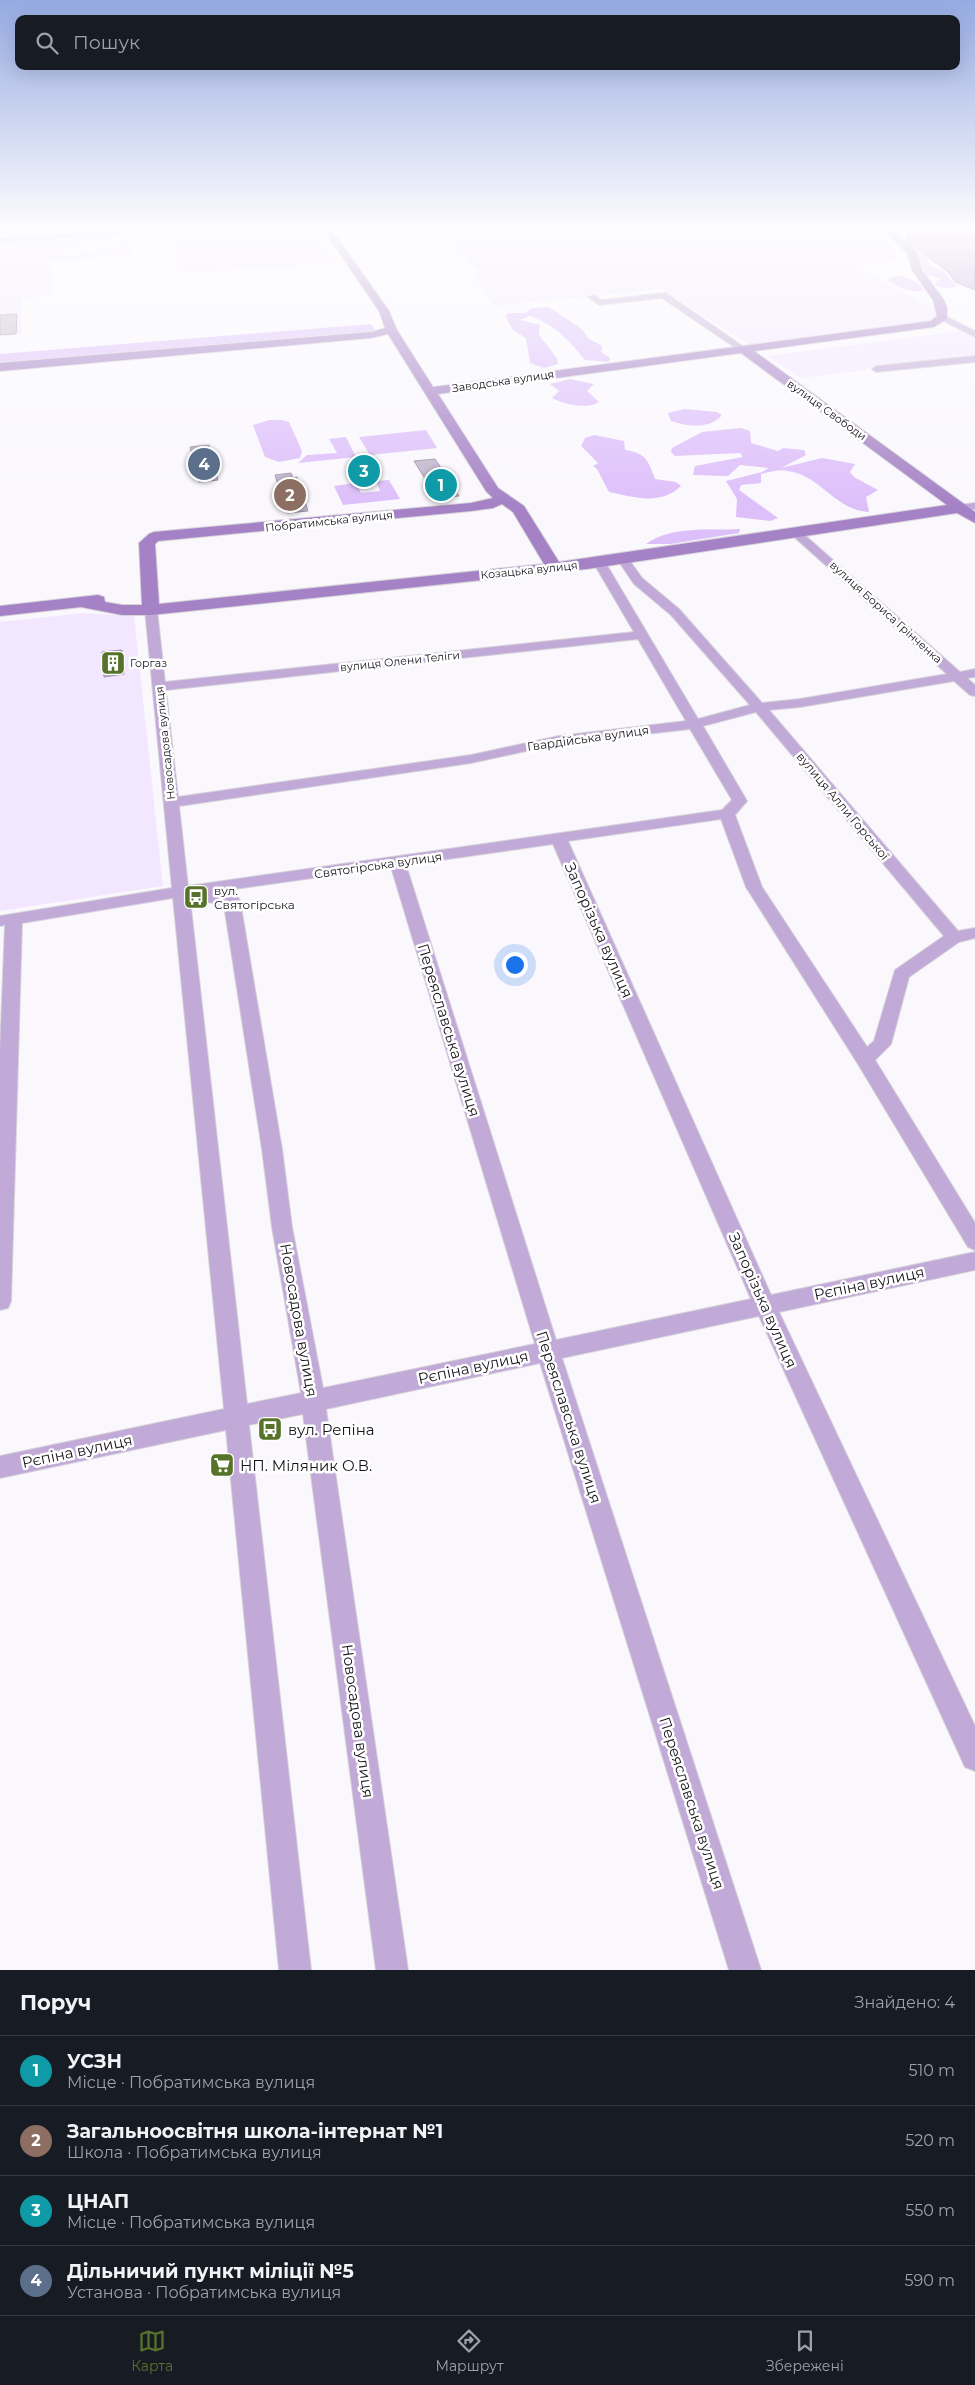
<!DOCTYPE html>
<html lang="uk">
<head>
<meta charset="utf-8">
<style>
  :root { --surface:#171b24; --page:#20242c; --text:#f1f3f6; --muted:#9ea1a6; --line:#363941; --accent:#567329 }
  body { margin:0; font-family:Montserrat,sans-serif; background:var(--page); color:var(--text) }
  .you { position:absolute; left:514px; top:964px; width:18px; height:18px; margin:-12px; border:4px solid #fff; border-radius:50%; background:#1a73e8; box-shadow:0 0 0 8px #1a73e833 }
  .badge { display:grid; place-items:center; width:32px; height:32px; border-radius:50%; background:var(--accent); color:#fff; font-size:16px; font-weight:700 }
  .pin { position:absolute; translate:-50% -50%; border:2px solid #fff; box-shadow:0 1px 5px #0006 }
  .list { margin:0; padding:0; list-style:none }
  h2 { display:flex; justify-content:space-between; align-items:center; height:65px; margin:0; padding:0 20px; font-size:21px }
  h2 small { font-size:16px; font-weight:400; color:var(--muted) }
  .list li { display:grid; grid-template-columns:32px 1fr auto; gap:15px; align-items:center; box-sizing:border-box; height:70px; padding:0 20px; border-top:1px solid var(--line) }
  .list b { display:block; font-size:19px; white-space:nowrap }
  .list p { margin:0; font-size:16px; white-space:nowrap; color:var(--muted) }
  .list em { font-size:16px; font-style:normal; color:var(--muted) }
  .icon { flex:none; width:28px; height:28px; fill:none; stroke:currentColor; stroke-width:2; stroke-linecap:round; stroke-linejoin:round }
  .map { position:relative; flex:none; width:975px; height:1970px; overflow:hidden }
  .search { position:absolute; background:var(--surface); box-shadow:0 5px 20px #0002; left:15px; right:15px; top:15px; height:55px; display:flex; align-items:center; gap:12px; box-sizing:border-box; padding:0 18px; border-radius:10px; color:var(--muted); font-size:19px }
  .sheet { height:345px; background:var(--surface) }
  nav { display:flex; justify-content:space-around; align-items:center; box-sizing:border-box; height:70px; border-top:1px solid var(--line); background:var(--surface); font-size:14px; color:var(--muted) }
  nav a { display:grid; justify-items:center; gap:2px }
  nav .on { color:var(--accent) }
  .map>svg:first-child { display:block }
  .built { fill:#f3e7ff; fill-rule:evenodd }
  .green { fill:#ddbffa }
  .water { fill:#bb9bd8; stroke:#8a729f }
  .building { fill:#c2b6cd; stroke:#9f94aa }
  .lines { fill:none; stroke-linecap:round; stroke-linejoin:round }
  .street-casing { stroke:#d6d3d9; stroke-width:2 }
  .secondary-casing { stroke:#d6d3d9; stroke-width:2 }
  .street { fill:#c1aad7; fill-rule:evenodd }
  .secondary { fill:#a582c5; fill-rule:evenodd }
  .labels { text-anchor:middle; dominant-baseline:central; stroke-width:5; stroke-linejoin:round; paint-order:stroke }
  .far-street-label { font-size:11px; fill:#17131b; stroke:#fff }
  .far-poi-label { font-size:11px; fill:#17131b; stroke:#fff; text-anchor:start }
  .street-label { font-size:12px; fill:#17131b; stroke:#fff }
  .poi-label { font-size:12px; fill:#17131b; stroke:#fff; text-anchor:start }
  .near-street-label { font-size:15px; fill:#17131b; stroke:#fff }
  .near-poi-label { font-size:15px; fill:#17131b; stroke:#fff; text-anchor:start }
</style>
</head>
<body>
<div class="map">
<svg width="975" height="1970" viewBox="0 0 975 1970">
  <rect width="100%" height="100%" fill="#faf8fd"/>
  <g class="built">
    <polygon points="173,229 178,229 179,232 191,231 190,229 316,229 337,263 178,274"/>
    <polygon points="434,229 890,229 886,240 900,260 857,267 939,312 938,317 930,321 750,345 661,289 494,306 473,275 482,273"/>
    <path d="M127,234L133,255L49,261L52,295L21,298V334L0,335V241ZM121,237L122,245L99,244L100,253L90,254L89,250L77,251V255H66L65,247L87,248L86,240L98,239L99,242H110V238Z"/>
    <polygon points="961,331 975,339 975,357 882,364 864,370 801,378 767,356"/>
    <polygon points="84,613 134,616 163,886 0,911 0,622"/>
  </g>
  <g class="green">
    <polygon points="908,245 927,258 929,265 943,271 957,287 945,288 936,286 935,283 940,279 926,274 919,257 908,247"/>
    <path d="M899,276C909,279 920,280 923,290C912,294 896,287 887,280L891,277Z"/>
    <path d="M549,307L582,329L588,338L602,346L601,352L610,358L609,362L585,360C568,339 555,325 530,316L520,320L540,325L539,335L557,358L558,364L544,368L530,363L526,338L513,330L505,316L508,313H525L532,308Z"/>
    <polygon points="371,324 377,333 0,365 0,354"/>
    <path d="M570,379L594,384L587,391L599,402C586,410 564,404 552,398L559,391L550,384Z"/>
    <path d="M684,409L717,412L722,415C710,430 686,426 671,421L668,413Z"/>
    <polygon points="269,420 282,420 289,422 302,451 300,458 279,462 265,457 253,425"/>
    <path d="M741,428L750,431L751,443L778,451L783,448L804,450L806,455L781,468L822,458L855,464L850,472L854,477L878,490L866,497L869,512C836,511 820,475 788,471C779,469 770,472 761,474V483L741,485L739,490L778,518L770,521L736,517L737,499L726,481L762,472L769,468L740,465L728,476L693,475L695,466L743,457L740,453L675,456L671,452L672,448L702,432Z"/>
    <polygon points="426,430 437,448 370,455 359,437"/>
    <path d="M594,435L624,441L625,450C646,453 648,460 655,479L676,482L681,486C660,506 634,497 609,492L597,469L593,466L598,463L581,446L585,438Z"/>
    <polygon points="346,437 356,457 298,463 307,455 337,453 329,439"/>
    <polygon points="389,480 400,499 343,505 334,486 356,483 361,493 380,491 376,481"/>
    <path d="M740,529L739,533L670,544H646C672,525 709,531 740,529Z"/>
  </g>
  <polygon class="water" points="906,229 946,229 975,232 975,290 955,282 949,273 907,241"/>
  <g class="building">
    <polygon points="17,314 16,334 0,335 0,315"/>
    <polygon points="209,445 218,480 199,482 190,447"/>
    <polygon points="435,459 446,475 459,496 437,498 414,461"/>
    <polygon points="372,463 378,477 355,479 349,465"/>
    <polygon points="291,473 293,478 297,477 308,511 287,513 275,475"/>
    <polygon points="122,650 124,674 104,677 102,652"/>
  </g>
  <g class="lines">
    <defs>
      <g id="street">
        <polygon points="121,229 127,229 128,232 125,234 0,242 0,238"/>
        <polygon points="663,293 666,293 747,349 740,351 662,298 599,305 588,297 595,295 601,300"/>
        <polygon points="943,315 975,331 975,337 940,319 939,317"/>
        <polygon points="975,356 975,362 876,372 872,369 876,366"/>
        <polygon points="975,503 975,509 959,511 954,508 959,505"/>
        <path d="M796,530L800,531L960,672L975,669V677L967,678L975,685V696L970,695L954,681L800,707L769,710L958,931L975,928V938L959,942L909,977L891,1044L875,1060L975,1223V1250L968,1247L858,1064L746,887L721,819L568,841L771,1295L975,1252V1270L779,1312L975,1726V1771L965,1767L759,1316L562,1358L761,1970H729L540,1363L326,1409L408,1970H376L303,1414L249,1425L311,1970H279L226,1430L0,1478V1456L224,1409L173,898L22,923L11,1301L8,1308L0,1310V1050L5,925L0,926V916L172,888L145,610L147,607L151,606L157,610L165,682L634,632L593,562L599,559L605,562L698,719L750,705L671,615L634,584L617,559L623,556L627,557L642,578L679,609L762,703L800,699L947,674L792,535V531ZM638,639L686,721L559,736L471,755L178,797L166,690ZM756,712L944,936L895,970L874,1041L867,1047L762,887L735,815L747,801L703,726ZM690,729L732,800L722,810L188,886L179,806L471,763L559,744ZM553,844L751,1299L556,1340L406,865ZM391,867L535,1344L323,1388L292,1227L282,1149L240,901L238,897L213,892ZM190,899L224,905L262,1149L272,1227L301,1393L247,1404Z"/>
      </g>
      <path id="secondary" d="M323,229H331L389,311L397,330L433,387L931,321L937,316L933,300L912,270L907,253L888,235L893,229H901L898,235L917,252L922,270L944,300L947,308V319L934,327L754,351L975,512V523L957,513L587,569L151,615H122L81,607L0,616V606L98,595L104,597L105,602L122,605H142L139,543L149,534L154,532L471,503L493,498L486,491L388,334L371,338L0,371V363L371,332L385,328L379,311ZM741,353L947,505L559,562L524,506L498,488L438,394ZM502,504L513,512L544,564L159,604L155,544L158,541L471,511L493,508Z"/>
    </defs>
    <use href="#street" class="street-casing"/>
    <use href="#secondary" class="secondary-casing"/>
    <use href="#street" class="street"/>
    <use href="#secondary" class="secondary"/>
  </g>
  <linearGradient id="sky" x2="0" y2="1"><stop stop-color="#96aae2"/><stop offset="0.45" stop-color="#fdfcfe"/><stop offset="1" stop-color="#fdfcfe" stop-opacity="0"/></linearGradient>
  <rect width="975" height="504" fill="url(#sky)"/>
  <defs>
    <symbol id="building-square" viewBox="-11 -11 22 22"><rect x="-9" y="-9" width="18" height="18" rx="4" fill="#567329" stroke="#fff"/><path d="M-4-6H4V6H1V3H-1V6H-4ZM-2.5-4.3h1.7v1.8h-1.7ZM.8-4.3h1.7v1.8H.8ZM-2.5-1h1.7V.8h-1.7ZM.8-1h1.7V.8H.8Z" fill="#fff"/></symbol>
    <symbol id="bus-square" viewBox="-11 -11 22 22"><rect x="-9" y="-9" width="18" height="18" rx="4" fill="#567329" stroke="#fff"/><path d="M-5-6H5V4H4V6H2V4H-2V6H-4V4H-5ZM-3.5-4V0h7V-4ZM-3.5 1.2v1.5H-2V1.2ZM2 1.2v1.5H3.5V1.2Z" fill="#fff"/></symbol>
    <symbol id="supermarket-square" viewBox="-11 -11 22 22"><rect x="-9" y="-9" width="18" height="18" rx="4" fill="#567329" stroke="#fff"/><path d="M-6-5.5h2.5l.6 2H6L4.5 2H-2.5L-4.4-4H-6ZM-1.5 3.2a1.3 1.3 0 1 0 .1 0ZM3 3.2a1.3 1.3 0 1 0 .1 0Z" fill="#fff"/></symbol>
  </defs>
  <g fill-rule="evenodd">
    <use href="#building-square" x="99" y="649" width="28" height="28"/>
    <use href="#bus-square" x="182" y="883" width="28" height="28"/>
    <use href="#bus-square" x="256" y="1415" width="28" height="28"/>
    <use href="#supermarket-square" x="208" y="1451" width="28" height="28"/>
  </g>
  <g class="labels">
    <g class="far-street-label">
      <text transform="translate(503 381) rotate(-8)">Заводська вулиця</text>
      <text transform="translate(827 410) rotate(36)">вулиця Свободи</text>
      <text transform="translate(329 521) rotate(-6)">Побратимська вулиця</text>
      <text transform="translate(529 570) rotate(-6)">Козацька вулиця</text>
      <text transform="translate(886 612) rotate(42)">вулиця Бориса Грінченка</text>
      <text transform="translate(400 661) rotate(-6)">вулиця Олени Теліги</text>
      <text transform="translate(165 743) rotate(-96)">Новосадова вулиця</text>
    </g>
    <g class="far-poi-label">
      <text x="130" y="663">Горгаз</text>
    </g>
    <g class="street-label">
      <text transform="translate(588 738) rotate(-8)">Гвардійська вулиця</text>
      <text transform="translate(843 806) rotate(50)">вулиця Алли Горської</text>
      <text transform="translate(378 865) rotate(-8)">Святогірська вулиця</text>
    </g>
    <g class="poi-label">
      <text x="214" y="890">вул.<tspan x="214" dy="14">Святогірська</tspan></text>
    </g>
    <g class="near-street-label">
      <text transform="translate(599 930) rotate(66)">Запорізька вулиця</text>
      <text transform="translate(449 1030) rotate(73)">Переяславська вулиця</text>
      <text transform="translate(869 1283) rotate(-12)">Рєпіна вулиця</text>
      <text transform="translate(763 1300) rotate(66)">Запорізька вулиця</text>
      <text transform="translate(299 1320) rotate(80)">Новосадова вулиця</text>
      <text transform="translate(473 1367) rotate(-12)">Рєпіна вулиця</text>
      <text transform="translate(569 1417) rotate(72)">Переяславська вулиця</text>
      <text transform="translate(77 1451) rotate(-12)">Рєпіна вулиця</text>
      <text transform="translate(358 1721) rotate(82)">Новосадова вулиця</text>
      <text transform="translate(692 1803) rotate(72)">Переяславська вулиця</text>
    </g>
    <g class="near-poi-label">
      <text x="288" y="1429">вул. Репіна</text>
      <text x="240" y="1465">НП. Міляник О.В.</text>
    </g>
  </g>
</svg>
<div class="you"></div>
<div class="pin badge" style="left:441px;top:485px;background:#0f9aa8">1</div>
<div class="pin badge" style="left:290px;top:495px;background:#8d6e63">2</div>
<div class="pin badge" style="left:364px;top:471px;background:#0f9aa8">3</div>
<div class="pin badge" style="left:204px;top:464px;background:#5c6f8a">4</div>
<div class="search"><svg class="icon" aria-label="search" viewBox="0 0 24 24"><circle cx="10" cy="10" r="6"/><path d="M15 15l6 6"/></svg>Пошук</div>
</div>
<section class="sheet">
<h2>Поруч<small>Знайдено: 4</small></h2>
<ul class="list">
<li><span class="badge" style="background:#0f9aa8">1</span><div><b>УСЗН</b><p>Місце · Побратимська вулиця</p></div><em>510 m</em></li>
<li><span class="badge" style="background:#8d6e63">2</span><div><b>Загальноосвітня школа-інтернат №1</b><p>Школа · Побратимська вулиця</p></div><em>520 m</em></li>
<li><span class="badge" style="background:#0f9aa8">3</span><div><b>ЦНАП</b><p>Місце · Побратимська вулиця</p></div><em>550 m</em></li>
<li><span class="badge" style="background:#5c6f8a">4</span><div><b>Дільничий пункт міліції №5</b><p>Установа · Побратимська вулиця</p></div><em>590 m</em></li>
</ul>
</section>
<nav>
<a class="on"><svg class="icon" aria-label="map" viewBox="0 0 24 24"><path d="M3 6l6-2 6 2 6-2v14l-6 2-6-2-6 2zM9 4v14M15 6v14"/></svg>Карта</a>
<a><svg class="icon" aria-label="directions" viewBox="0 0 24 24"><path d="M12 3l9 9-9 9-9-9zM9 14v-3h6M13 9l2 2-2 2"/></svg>Маршрут</a>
<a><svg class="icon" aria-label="saved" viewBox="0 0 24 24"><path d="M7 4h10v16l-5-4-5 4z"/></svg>Збережені</a>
</nav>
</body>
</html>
